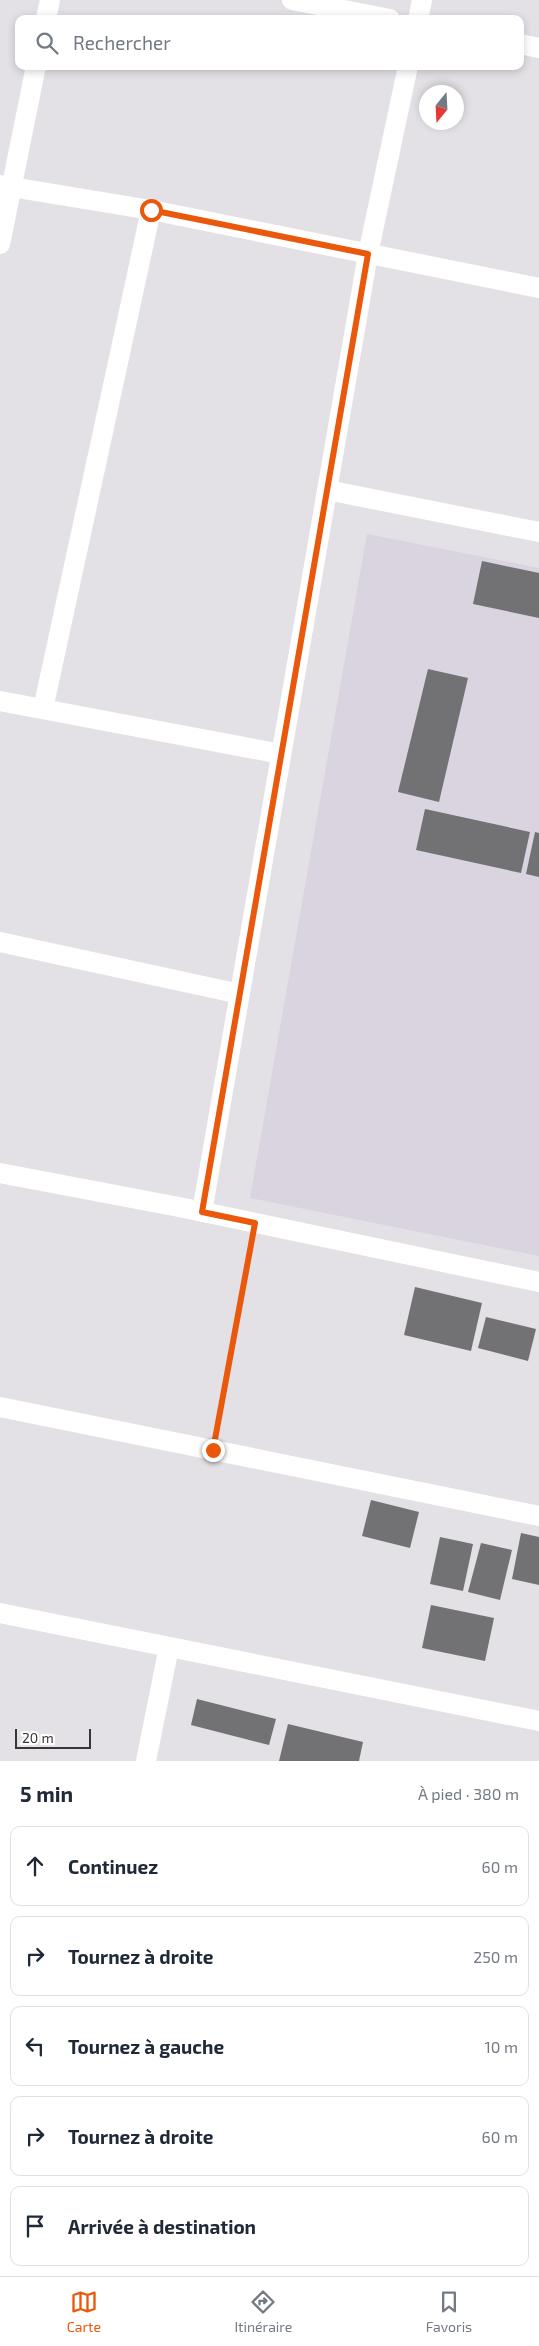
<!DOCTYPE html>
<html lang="fr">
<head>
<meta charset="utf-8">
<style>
  :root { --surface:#fff; --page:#f6f6f7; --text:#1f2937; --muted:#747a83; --line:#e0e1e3; --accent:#ea580c }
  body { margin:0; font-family:"Exo 2",sans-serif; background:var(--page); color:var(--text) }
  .compass { position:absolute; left:419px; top:85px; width:45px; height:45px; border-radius:50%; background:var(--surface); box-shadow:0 2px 8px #0003; rotate:198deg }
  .scale { position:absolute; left:15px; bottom:12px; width:76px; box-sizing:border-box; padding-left:5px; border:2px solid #363637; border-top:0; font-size:14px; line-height:18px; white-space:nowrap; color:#363637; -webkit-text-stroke:4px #fff; paint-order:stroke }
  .stop { position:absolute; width:15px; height:15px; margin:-11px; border:4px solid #ea580c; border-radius:50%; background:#fff }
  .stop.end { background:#ea580c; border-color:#fff; box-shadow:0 1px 5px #0008 }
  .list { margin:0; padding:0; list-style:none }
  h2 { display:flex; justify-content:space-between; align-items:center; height:65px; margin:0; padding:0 20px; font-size:21px }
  h2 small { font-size:16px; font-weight:400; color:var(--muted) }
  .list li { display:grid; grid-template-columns:32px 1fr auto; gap:15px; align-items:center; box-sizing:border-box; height:80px; margin:0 10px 10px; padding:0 10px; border:1px solid var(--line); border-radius:10px }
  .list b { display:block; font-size:19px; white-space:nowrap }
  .list em { font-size:16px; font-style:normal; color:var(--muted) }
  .icon { flex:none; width:28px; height:28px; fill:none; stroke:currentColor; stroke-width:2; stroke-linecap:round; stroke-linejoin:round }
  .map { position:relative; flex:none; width:539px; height:1761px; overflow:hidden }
  .search { position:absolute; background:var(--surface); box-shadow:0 2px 8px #0003; left:15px; right:15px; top:15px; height:55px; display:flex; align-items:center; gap:12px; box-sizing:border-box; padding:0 18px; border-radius:10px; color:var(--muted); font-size:19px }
  .sheet { height:515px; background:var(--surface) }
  nav { display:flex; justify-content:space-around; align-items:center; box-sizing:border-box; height:70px; border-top:1px solid var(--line); background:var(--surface); font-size:14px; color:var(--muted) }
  nav a { display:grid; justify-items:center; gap:2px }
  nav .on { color:var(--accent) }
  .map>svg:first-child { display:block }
  .built { fill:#d9d4df }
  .building { fill:#727174 }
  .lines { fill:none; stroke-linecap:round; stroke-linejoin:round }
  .path { stroke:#8f8e91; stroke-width:3; stroke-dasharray:4 4; stroke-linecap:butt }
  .street { stroke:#fff; stroke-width:20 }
  .route { stroke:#ea580c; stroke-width:6 }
</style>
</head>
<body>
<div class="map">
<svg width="539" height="1761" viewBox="0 0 539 1761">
  <rect width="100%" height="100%" fill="#e3e1e5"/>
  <polygon class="built" points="367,534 539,568 539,1256 250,1198"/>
  <g class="building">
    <polygon points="482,561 539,573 539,618 473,604"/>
    <polygon points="428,669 468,678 439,802 398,792"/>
    <polygon points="425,809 530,832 521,873 416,850"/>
    <polygon points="535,832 539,833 539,877 526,874"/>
    <polygon points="415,1287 482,1303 471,1351 404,1335"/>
    <polygon points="486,1317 536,1329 528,1361 478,1348"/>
    <polygon points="371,1500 419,1512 410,1548 362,1536"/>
    <polygon points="521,1533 539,1537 539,1585 512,1579"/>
    <polygon points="440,1537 473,1544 463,1591 430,1584"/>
    <polygon points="481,1543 512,1550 500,1600 468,1592"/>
    <polygon points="431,1605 494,1618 485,1661 422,1648"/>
    <polygon points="197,1699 276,1719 269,1745 191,1725"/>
    <polygon points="288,1724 363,1742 359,1761 279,1761"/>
  </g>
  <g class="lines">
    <polyline class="path" points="217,1427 251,1244"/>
    <g class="street">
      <polyline points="292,0 390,19"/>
      <polyline points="46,19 50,0"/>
      <polyline points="418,19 422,0"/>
      <polyline points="520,44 539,48"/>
      <polyline points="0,185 151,210 539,288"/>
      <polyline points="0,244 36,66"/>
      <polyline points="327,490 539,532"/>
      <polyline points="0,701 281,754"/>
      <polyline points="43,709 151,210"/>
      <polyline points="0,942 240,994"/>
      <polyline points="0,1173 179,1207 539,1282"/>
      <polyline points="202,1212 368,254 408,66"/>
      <polyline points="0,1407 539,1516"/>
      <polyline points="0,1613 539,1721"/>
      <polyline points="146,1761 169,1647"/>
    </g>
  </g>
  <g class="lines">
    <polyline class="route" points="151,210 368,254 202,1212 255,1223 213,1450"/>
  </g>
</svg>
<svg class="compass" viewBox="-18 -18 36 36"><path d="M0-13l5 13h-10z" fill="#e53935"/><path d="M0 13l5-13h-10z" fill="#747a83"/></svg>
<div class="scale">20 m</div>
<div class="stop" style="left:151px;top:210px"></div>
<div class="stop end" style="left:213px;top:1450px"></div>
<div class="search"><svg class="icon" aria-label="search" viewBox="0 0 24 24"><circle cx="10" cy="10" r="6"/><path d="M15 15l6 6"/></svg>Rechercher</div>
</div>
<section class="sheet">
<h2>5 min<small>À pied · 380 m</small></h2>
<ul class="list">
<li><svg class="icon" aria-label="ahead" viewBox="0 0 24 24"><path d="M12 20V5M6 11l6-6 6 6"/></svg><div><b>Continuez</b></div><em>60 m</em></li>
<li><svg class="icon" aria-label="right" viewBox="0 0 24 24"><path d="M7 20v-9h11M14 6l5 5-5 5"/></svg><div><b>Tournez à droite</b></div><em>250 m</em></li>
<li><svg class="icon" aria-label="left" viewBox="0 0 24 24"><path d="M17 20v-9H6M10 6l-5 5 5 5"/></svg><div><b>Tournez à gauche</b></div><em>10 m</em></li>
<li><svg class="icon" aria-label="right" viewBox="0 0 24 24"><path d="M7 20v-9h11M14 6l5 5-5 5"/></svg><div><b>Tournez à droite</b></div><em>60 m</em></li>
<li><svg class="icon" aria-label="arrive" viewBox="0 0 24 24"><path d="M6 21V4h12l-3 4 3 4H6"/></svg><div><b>Arrivée à destination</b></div></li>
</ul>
</section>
<nav>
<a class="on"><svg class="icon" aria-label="map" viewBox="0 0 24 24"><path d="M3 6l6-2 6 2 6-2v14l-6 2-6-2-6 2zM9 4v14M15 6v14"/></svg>Carte</a>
<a><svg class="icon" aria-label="directions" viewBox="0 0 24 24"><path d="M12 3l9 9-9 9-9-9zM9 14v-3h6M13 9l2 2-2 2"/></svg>Itinéraire</a>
<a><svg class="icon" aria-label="saved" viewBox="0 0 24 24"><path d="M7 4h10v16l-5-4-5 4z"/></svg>Favoris</a>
</nav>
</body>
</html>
